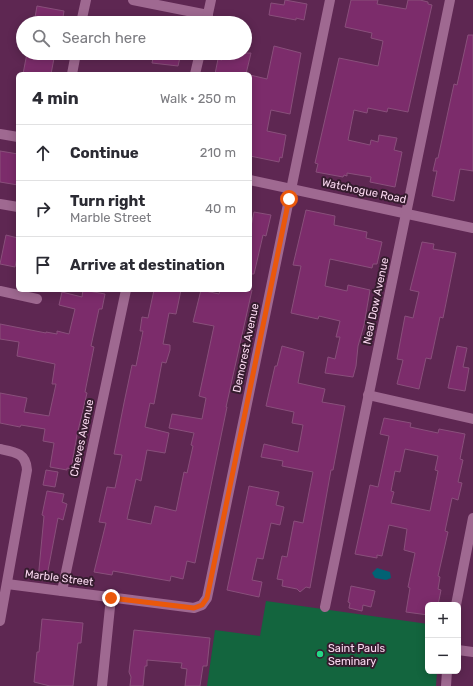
<!DOCTYPE html>
<html lang="en">
<head>
<meta charset="utf-8">
<style>
  :root { --surface:#fff; --page:#f2f2f3; --text:#2b2b33; --muted:#7c7c81; --line:#e1e1e2 }
  body { margin:0; font-family:Rubik,sans-serif; background:var(--page); color:var(--text) }
  .controls { position:absolute; right:12px; bottom:12px; display:grid; overflow:hidden; border-radius:6px; box-shadow:0 2px 10px #0003 }
  .controls button { width:36px; height:36px; display:grid; place-items:center; padding:0; border:0; border-bottom:1px solid var(--line); background:var(--surface); color:var(--text); font:20px sans-serif }
  .stop { position:absolute; width:12px; height:12px; margin:-9px; border:3px solid #ea580c; border-radius:50%; background:#fff }
  .stop.end { background:#ea580c; border-color:#fff; box-shadow:0 1px 4px #0008 }
  .list { margin:0; padding:0; list-style:none }
  h2 { display:flex; justify-content:space-between; align-items:center; height:52px; margin:0; padding:0 16px; font-size:17px }
  h2 small { font-size:13px; font-weight:400; color:var(--muted) }
  .list li { display:grid; grid-template-columns:26px 1fr auto; gap:12px; align-items:center; box-sizing:border-box; height:56px; padding:0 16px; border-top:1px solid var(--line) }
  .list b { display:block; font-size:15px; white-space:nowrap }
  .list p { margin:0; font-size:13px; white-space:nowrap; color:var(--muted) }
  .list em { font-size:13px; font-style:normal; color:var(--muted) }
  .icon { flex:none; width:22px; height:22px; fill:none; stroke:currentColor; stroke-width:2; stroke-linecap:round; stroke-linejoin:round }
  .map { position:relative; flex:none; width:473px; height:686px; overflow:hidden }
  .search { position:absolute; background:var(--surface); box-shadow:0 2px 10px #0003; left:16px; top:16px; width:236px; height:44px; display:flex; align-items:center; gap:10px; box-sizing:border-box; padding:0 14px; border-radius:22px; color:var(--muted); font-size:15px }
  .panel { position:absolute; background:var(--surface); box-shadow:0 2px 10px #0003; left:16px; top:72px; width:236px; height:220px; border-radius:6px }
  .map>svg:first-child { display:block }
  .green { fill:#13653e }
  .water { fill:#026274 }
  .building { fill:#7c2c6b; stroke:#894f7b; fill-rule:evenodd }
  .lines { fill:none; stroke-linecap:round; stroke-linejoin:round }
  .minor { stroke:#9f6991; stroke-width:10 }
  .route { stroke:#ea580c; stroke-width:5 }
  .poi-dot { fill:#24d886; stroke:#351c2e; stroke-width:1.5 }
  .labels { text-anchor:middle; dominant-baseline:central; stroke-width:4; stroke-linejoin:round; paint-order:stroke }
  .street-label { font-size:11px; fill:#fbd9f1; stroke:#351c2e }
  .poi-label { font-size:11px; fill:#fbd9f1; stroke:#351c2e; text-anchor:start }
</style>
</head>
<body>
<div class="map">
<svg width="473" height="686" viewBox="0 0 473 686">
  <rect width="100%" height="100%" fill="#5e2752"/>
  <polygon class="green" points="266,601 428,624 428,671 437,671 436,686 207,686 215,630 260,636"/>
  <polygon class="water" points="377,568 390,572 391,578 386,580 375,578 372,573"/>
  <g class="building">
    <polygon points="285,0 307,4 304,20 296,18 296,20 269,15 271,3 284,5"/>
    <polygon points="351,0 378,0 377,4 406,9 408,0 420,0 428,2 428,4 432,5 408,112 388,108 387,112 368,108 367,113 354,110 348,140 370,145 371,140 378,142 379,135 397,138 394,150 402,152 395,187 370,182 371,177 347,173 347,176 344,175 343,177 316,172 318,164 315,163 339,58 378,66 383,41 371,38 372,33 345,27"/>
    <polygon points="37,6 64,11 62,23 34,23"/>
    <polygon points="468,35 473,35 473,171 460,169 454,201 432,196 437,171 433,171 436,158 438,158 454,84 457,85"/>
    <polygon points="274,46 301,53 290,114 271,110 267,131 286,135 282,158 280,157 279,162 250,156 250,75 267,79"/>
    <polygon points="27,53 55,53 51,74 23,74"/>
    <polygon points="154,53 181,53 178,66 152,63"/>
    <polygon points="223,53 251,53 246,74 215,74 218,59 222,60"/>
    <polygon points="0,151 18,154 18,185 0,182"/>
    <polygon points="306,210 335,216 334,225 367,232 366,238 382,242 377,264 373,264 372,268 330,259 325,286 347,291 348,285 370,290 364,325 358,346 356,366 353,377 325,373 328,357 335,359 340,337 336,337 340,321 319,316 318,319 291,313 301,266 293,265"/>
    <polygon points="254,212 271,215 266,236 263,235 254,274 250,274 250,231"/>
    <polygon points="6,235 18,238 18,253 15,267 0,264"/>
    <polygon points="422,242 434,244 433,249 456,253 443,318 440,317 431,359 426,358 419,389 397,384 403,360 397,359 405,316 413,318 419,292 410,290"/>
    <polygon points="83,290 105,294 102,309 99,309 91,346 94,347 85,392 87,393 77,435 71,469 67,468 67,470 50,467 54,443 43,441 45,429 21,425 20,427 0,423 0,393 27,398 24,412 49,416 56,384 52,384 55,364 17,356 19,342 0,339 0,324 46,333 46,332 57,334 57,331 69,334 75,309 59,305 62,292 82,297"/>
    <polygon points="154,290 181,290 176,314 169,313 163,344 170,345 170,350 166,363 162,362 154,404 150,403 145,427 169,433 165,453 147,450 141,481 136,479 127,519 151,524 155,506 176,511 184,472 187,473 193,446 191,445 194,433 169,428 172,414 202,419 206,398 199,396 214,326 193,322 201,290 219,294 220,290 252,290 226,407 227,407 195,563 187,561 183,579 171,576 170,581 113,571 112,575 94,572 106,523 99,522 107,487 115,488 122,455 114,454 124,403 132,365 136,366 143,331 140,331 142,317 148,318"/>
    <polygon points="282,346 304,352 298,383 325,389 322,402 345,406 333,470 331,470 310,588 306,587 300,592 297,589 282,586 283,580 277,579 282,556 287,557 294,521 303,523 313,472 282,466 283,461 261,457 264,444 298,452 303,425 292,423 294,412 266,406 275,366 277,366"/>
    <polygon points="457,346 467,348 463,367 469,368 465,391 448,388"/>
    <path d="M384,418L411,423L410,427L438,433L439,429L465,434L460,459L463,460L458,482L462,483L458,500L452,498L445,531L448,532L438,576L440,577L438,589L441,590L438,605H428V615L406,612L410,588L408,587L415,553L404,550L407,529L389,525L382,556L377,555V558L355,554L370,485L378,487L389,436L380,434ZM405,449L438,456L435,470L438,471L430,511L391,503L394,492L391,491L395,471L400,472Z"/>
    <polygon points="46,470 58,472 55,487 43,485"/>
    <polygon points="249,486 279,492 276,505 284,507 280,525 271,523 263,559 257,558 252,580 262,582 259,597 227,590"/>
    <polygon points="47,491 64,494 62,502 67,504 63,520 58,518 46,581 38,580 44,516 42,515"/>
    <polygon points="351,586 375,591 371,607 363,605 362,611 349,608 350,603 348,602"/>
    <polygon points="42,619 83,623 81,643 78,643 73,686 50,686 34,682 37,652 39,652"/>
    <polygon points="134,630 210,638 207,666 203,666 200,686 185,686 187,669 181,668 182,663 147,660 147,666 145,666 143,686 130,686 131,677 129,672"/>
  </g>
  <g class="lines">
    <g class="minor">
      <polyline points="133,0 208,15"/>
      <polyline points="81,23 86,0"/>
      <polyline points="206,23 211,0"/>
      <polyline points="72,74 76,53"/>
      <polyline points="195,74 200,53"/>
      <polyline points="0,134 18,137"/>
      <polyline points="250,180 473,228"/>
      <polyline points="0,204 18,207"/>
      <polyline points="0,291 37,299"/>
      <polyline points="368,395 473,419"/>
      <path d="M0,449C15,452 26,453 27,470L0,621"/>
      <polyline points="7,584 194,608 202,605 207,598 330,0"/>
      <polyline points="62,591 126,290"/>
      <polyline points="456,605 473,518"/>
      <polyline points="325,607 450,0"/>
      <polyline points="458,650 473,652"/>
      <polyline points="102,686 111,597"/>
      <polyline points="446,686 447,671"/>
    </g>
  </g>
  <g class="lines">
    <polyline class="route" points="111,598 194,608 202,605 207,598 289,199"/>
  </g>
  <circle class="poi-dot" cx="320" cy="654" r="4"/>
  <g class="labels">
    <g class="street-label">
      <text transform="translate(364 191) rotate(12)">Watchogue Road</text>
      <text transform="translate(376 301) rotate(-78)">Neal Dow Avenue</text>
      <text transform="translate(246 348) rotate(-78)">Demorest Avenue</text>
      <text transform="translate(82 438) rotate(-78)">Cheves Avenue</text>
      <text transform="translate(59 578) rotate(7)">Marble Street</text>
    </g>
    <g class="poi-label">
      <text x="328" y="648">Saint Pauls<tspan x="328" dy="13">Seminary</tspan></text>
    </g>
  </g>
</svg>
<div class="controls">
<button>+</button>
<button>−</button>
</div>
<div class="stop" style="left:289px;top:199px"></div>
<div class="stop end" style="left:111px;top:598px"></div>
<div class="search"><svg class="icon" aria-label="search" viewBox="0 0 24 24"><circle cx="10" cy="10" r="6"/><path d="M15 15l6 6"/></svg>Search here</div>
<section class="panel">
<h2>4 min<small>Walk · 250 m</small></h2>
<ul class="list">
<li><svg class="icon" aria-label="ahead" viewBox="0 0 24 24"><path d="M12 20V5M6 11l6-6 6 6"/></svg><div><b>Continue</b></div><em>210 m</em></li>
<li><svg class="icon" aria-label="right" viewBox="0 0 24 24"><path d="M7 20v-9h11M14 6l5 5-5 5"/></svg><div><b>Turn right</b><p>Marble Street</p></div><em>40 m</em></li>
<li><svg class="icon" aria-label="arrive" viewBox="0 0 24 24"><path d="M6 21V4h12l-3 4 3 4H6"/></svg><div><b>Arrive at destination</b></div></li>
</ul>
</section>
</div>
</body>
</html>
